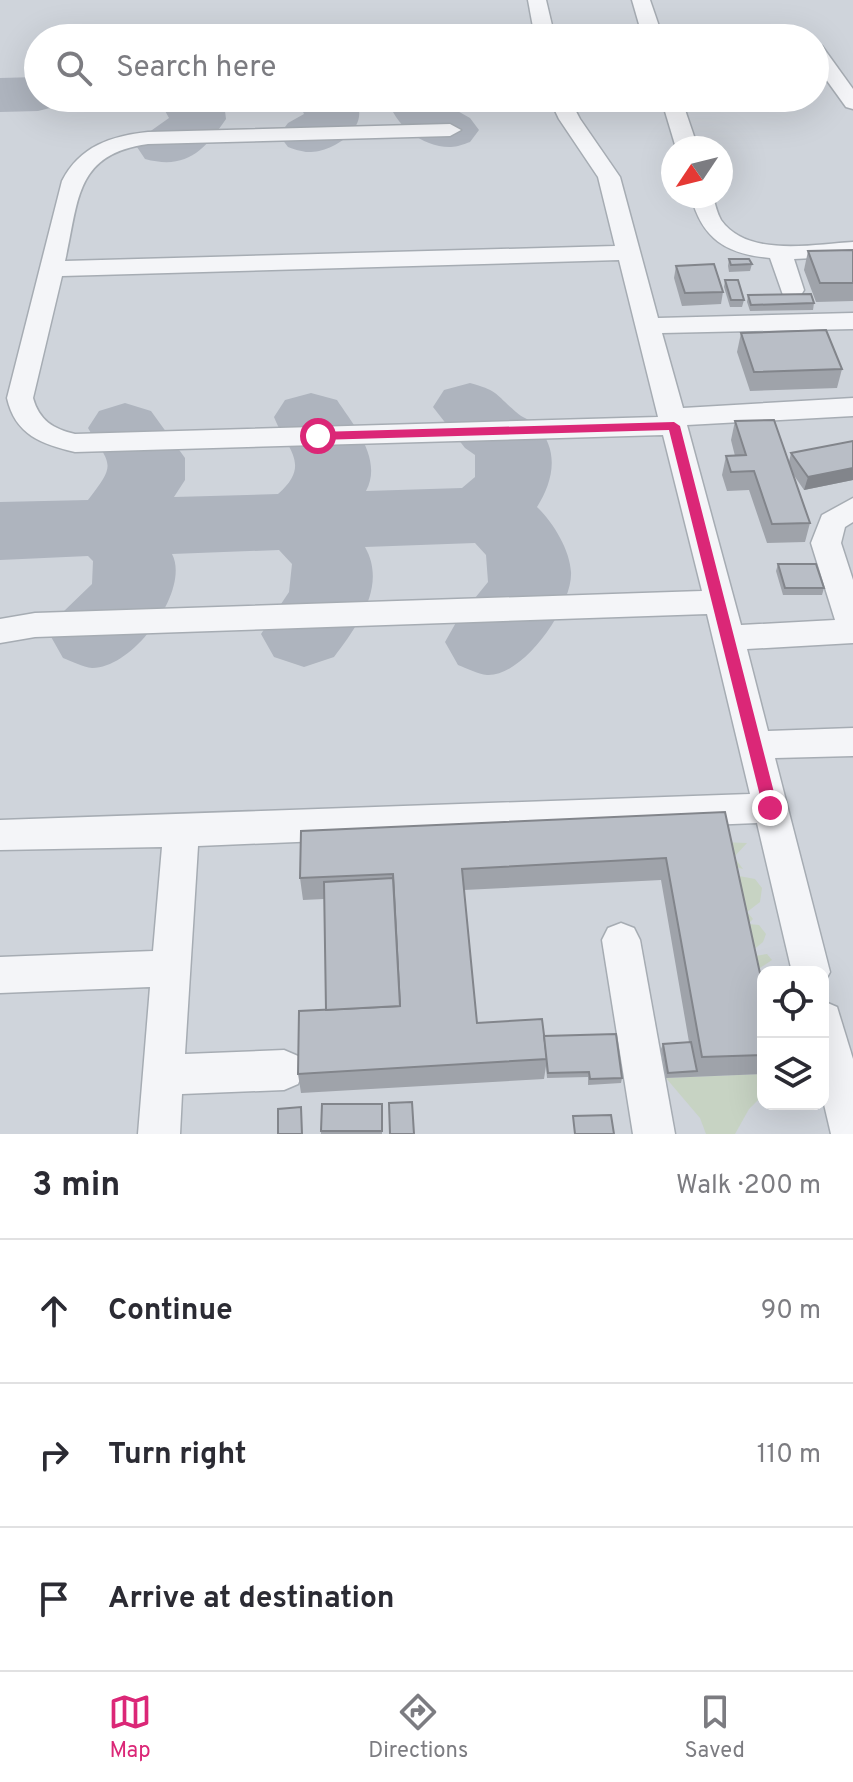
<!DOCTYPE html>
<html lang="en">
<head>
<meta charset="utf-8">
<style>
  :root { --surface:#fff; --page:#f7f7f7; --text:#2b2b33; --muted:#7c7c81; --line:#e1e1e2; --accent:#db2777 }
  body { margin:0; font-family:Overpass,sans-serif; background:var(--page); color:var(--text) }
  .controls { position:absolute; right:24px; bottom:24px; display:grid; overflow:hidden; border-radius:16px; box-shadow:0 8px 32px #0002 }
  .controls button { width:72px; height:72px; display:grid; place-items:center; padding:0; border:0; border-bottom:2px solid var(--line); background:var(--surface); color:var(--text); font:40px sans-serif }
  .compass { position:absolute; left:661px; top:136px; width:72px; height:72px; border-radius:50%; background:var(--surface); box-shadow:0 8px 32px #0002; rotate:235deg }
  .stop { position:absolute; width:24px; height:24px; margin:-18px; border:6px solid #db2777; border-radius:50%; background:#fff }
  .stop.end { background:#db2777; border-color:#fff; box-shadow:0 2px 8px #0008 }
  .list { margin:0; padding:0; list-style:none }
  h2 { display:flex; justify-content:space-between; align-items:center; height:104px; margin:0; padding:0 32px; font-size:34px }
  h2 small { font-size:26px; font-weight:400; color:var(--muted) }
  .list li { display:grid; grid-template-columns:52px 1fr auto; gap:24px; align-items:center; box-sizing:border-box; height:144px; padding:0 32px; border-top:2px solid var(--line) }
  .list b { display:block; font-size:30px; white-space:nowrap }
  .list em { font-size:26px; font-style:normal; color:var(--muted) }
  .icon { flex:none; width:44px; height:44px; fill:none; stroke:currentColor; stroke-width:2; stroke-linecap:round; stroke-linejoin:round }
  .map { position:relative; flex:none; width:853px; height:1134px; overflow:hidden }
  .search { position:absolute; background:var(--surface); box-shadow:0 8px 32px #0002; left:24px; right:24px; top:24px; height:88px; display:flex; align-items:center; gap:20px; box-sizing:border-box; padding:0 28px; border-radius:44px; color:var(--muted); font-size:30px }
  .sheet { height:536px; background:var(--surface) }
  nav { display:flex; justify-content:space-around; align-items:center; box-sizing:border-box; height:112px; border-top:2px solid var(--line); background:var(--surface); font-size:22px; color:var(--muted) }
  nav a { display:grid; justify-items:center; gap:4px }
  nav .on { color:var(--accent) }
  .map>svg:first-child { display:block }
  .built { fill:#cfd4db; fill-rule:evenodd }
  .green { fill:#c7d3c3 }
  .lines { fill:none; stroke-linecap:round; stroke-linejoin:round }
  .taxiway { fill:#aeb4be; fill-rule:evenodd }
  .minor-casing { stroke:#a6acb3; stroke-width:3 }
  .minor { fill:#f4f5f8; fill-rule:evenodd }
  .wall { fill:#9fa3aa }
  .shaded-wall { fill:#82858b }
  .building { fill:#b9bec6; stroke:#82858b; stroke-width:2 }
  .route { fill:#db2777 }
</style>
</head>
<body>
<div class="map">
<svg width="853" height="1134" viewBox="0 0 853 1134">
  <rect width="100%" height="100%" fill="#e1e5e9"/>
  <path class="built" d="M0,0H853V1134H0ZM38,38H815V98H38ZM673,148H721V196H673ZM763,972H823V1104H763Z"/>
  <g class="green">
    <polygon points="720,842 747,843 734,857 743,869 736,867 733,869 739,876 755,879 762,888 760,902 747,912 753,919 748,924 759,925 766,934 763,942 752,951 755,956 767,954 772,960 757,970"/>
    <polygon points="763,1074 763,1095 749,1109 735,1134 706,1134 700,1118 666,1078"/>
  </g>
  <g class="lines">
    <g class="taxiway">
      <polygon points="38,77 38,98 63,98 58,106 38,111 0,112 0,78"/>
      <path d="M158,98H216L225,111L226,119C204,151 186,170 145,159L137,147L145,135L169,118Z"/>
      <path d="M297,98H354C374,126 333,154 306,152C300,151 293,149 288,147L279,135L288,123L304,114Z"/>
      <path d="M388,98H444L445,104L470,118L479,130L470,142C464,144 457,147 451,147C424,148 393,125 388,98Z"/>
      <path d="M470,383C499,391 495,394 516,412C522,418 532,420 537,426C560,451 553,482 537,507C553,522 570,550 571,572C573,605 524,677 487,675C478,674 466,668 458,665L445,642L458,619L488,582L486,555L475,543L365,547C387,586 358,625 334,657L304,667L274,657L261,634L289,592L292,564L279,550L172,554C191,590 133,669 92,668C83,667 71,661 63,658L50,635L63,612L92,584L93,561L88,556L0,560V502L88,500C117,463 111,466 88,428L99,411L125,403L151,411L185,458V480L174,497L278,494C312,464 287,450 274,417L285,400L311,393L337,400C354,426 383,459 366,491L462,488L475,477V455L465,448L433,407L444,390Z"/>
    </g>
    <defs>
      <g id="minor">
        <polygon points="528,0 546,0 555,38 535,38"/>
        <polygon points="632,0 650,0 663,38 643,38"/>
        <polygon points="815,44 822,46 853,89 853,109 846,107 815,64"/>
        <path d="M549,98H569L580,119L620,177L658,318L853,313V329L662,333L683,408L853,398V416L687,425L741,625L835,620L811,543L822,515L853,498V522L845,527L841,543L853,580V643L747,649L768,731L853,728V756L775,758L830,972L823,985V972H792L757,823L198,846L185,1054L284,1050L298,1056L304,1070L298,1084L284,1090L182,1094L180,1134H138L150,987L0,993V957L153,951L162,847L0,850V820L750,794L707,614L35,637L0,643V619L35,613L702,591L663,435L75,452C42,444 15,435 7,398L62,181C80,146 111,136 148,132L450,124L461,130L450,136L148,144C74,154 79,201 65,261L615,246L598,177L559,119ZM619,260L658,417L75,434C53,429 39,420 33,398L62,276Z"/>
        <polygon points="661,98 681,98 698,148 676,148"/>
        <path d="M691,196H713C715,204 717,213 721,220C748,258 814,244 853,242V256L794,259L804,290L801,295H783L770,258C726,254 702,239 691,196Z"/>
        <polygon points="621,923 634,928 640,940 675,1134 633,1134 602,940 608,928"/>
        <polygon points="823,1001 837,1007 853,1059 853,1134 831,1134 823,1100"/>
      </g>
    </defs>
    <use href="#minor" class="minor-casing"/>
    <use href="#minor" class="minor"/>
  </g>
  <g class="wall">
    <polygon points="853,250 853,301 816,302 804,270 808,251"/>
    <polygon points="729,259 752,264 750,271 729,272 728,266"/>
    <polygon points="676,266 723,292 721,304 682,306 674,278"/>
    <polygon points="725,280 744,300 742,307 730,307 724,287"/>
    <polygon points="748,295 814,303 813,310 750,311 747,302"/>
    <polygon points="741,333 842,369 837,388 750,391 737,352"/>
    <polygon points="735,421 789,462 791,453 853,441 853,480 804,490 793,474 810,523 805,542 767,543 749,490 727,491 722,475 726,456 735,456 731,440"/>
    <polygon points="778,564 824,588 822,595 783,595 776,571"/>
    <polygon points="725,812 763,987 763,1074 666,1078 661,1049 663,1044 689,1042 661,880 464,890 477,1023 544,1036 622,1078 621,1083 588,1085 588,1077 547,1078 546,1066 544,1079 301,1093 298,1074 326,1010 324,899 303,900 300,878"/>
    <polygon points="382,1104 382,1134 321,1134 321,1131"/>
  </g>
  <polygon class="shaded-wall" points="853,468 853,480 804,490 808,477"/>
  <g class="building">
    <polygon points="853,250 853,283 820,283 808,251"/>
    <polygon points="729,259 749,259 752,264 731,265"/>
    <polygon points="714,264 723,292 685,293 676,266"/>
    <polygon points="725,280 738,280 744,300 731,300"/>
    <polygon points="811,294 814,303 751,305 748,295"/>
    <polygon points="826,330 842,369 754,372 741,333"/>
    <polygon points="774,420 810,523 772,524 754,471 731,472 726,456 746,455 735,421"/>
    <polygon points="853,441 853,468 808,477 791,453"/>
    <polygon points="778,564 816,564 824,588 785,588"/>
    <polygon points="725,812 763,987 763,1055 702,1057 666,858 462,869 477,1023 542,1019 547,1059 298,1074 299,1011 400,1006 393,874 300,878 301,831"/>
    <polygon points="393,878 400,1006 326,1010 324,882"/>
    <polygon points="616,1034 622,1078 590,1079 589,1072 548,1073 544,1036"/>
    <polygon points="691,1042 697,1071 668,1073 663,1044"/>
    <polygon points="412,1102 414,1134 390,1134 389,1103"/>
    <polygon points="322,1104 382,1104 382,1131 321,1131"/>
    <polygon points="301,1107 302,1134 278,1134 278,1109"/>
    <polygon points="611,1115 614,1134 575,1134 573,1116"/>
  </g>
  <polygon class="route" points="674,422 680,426 778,808 770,815 763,808 669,430 318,440 312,436 318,432"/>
</svg>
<div class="controls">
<button><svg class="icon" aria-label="locate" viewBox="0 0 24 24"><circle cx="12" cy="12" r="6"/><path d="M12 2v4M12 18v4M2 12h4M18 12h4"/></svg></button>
<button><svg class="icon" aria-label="layers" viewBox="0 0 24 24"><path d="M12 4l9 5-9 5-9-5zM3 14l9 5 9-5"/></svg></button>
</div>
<svg class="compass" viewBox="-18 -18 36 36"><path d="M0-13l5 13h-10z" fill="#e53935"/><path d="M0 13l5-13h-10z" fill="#7c7c81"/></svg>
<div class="stop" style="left:318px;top:436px"></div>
<div class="stop end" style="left:770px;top:808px"></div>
<div class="search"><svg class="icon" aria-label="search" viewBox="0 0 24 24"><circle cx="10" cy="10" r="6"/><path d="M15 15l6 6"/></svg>Search here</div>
</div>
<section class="sheet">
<h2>3 min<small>Walk · 200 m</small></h2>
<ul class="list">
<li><svg class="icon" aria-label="ahead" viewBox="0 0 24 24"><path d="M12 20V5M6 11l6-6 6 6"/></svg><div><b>Continue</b></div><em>90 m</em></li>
<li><svg class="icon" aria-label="right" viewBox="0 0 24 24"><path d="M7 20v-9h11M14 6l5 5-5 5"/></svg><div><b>Turn right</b></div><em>110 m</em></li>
<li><svg class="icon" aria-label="arrive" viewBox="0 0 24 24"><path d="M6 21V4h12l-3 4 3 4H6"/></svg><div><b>Arrive at destination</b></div></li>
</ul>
</section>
<nav>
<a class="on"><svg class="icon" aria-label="map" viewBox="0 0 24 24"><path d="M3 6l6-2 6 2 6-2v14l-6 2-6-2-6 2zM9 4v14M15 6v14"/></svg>Map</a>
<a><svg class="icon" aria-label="directions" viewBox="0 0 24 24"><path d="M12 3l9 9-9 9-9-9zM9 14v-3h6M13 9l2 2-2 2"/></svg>Directions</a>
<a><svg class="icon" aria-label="saved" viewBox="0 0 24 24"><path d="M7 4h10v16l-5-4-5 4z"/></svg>Saved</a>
</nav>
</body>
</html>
